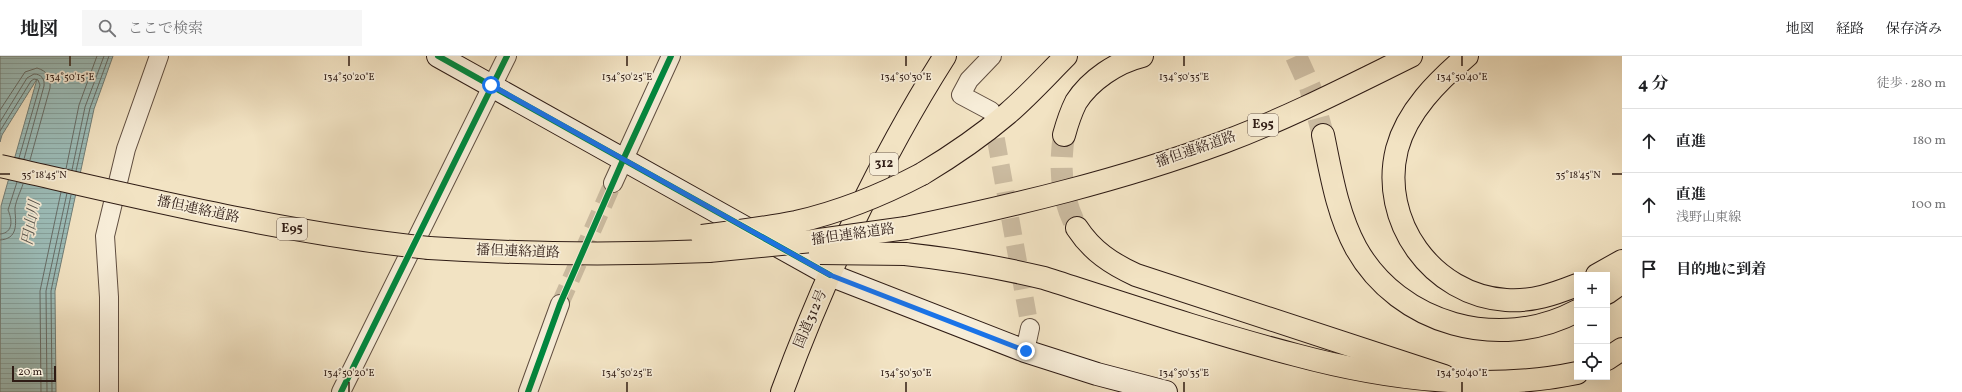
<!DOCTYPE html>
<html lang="ja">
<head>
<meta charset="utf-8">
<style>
  :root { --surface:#fff; --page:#f6f6f6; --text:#202124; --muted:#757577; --line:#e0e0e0 }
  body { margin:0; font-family:Vollkorn,"Noto Serif JP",serif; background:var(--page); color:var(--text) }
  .controls { position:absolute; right:12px; bottom:12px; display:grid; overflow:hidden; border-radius:0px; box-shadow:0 4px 16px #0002 }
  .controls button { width:36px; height:36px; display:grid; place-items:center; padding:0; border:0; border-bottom:1px solid var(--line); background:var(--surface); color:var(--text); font:20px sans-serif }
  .scale { position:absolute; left:12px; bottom:10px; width:44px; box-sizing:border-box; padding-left:4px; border:2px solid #2f1c15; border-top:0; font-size:11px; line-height:14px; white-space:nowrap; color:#2f1c15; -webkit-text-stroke:3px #f7edd8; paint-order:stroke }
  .stop { position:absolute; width:12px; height:12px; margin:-9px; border:3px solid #1a73e8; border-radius:50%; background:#fff }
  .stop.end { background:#1a73e8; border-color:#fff; box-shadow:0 1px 4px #0008 }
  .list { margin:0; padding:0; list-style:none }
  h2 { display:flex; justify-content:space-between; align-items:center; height:52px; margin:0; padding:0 16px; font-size:17px }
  h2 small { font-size:13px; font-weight:400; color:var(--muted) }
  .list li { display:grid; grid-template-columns:26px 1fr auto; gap:12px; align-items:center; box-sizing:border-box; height:64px; padding:0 16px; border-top:1px solid var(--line) }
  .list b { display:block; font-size:15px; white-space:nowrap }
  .list p { margin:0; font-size:13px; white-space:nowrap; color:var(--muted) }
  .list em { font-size:13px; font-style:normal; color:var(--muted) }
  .icon { flex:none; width:22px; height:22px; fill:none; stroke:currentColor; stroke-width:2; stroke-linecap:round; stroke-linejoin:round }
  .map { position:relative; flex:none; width:1622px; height:336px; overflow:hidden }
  header { display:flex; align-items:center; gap:24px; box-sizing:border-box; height:56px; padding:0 20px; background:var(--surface); border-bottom:1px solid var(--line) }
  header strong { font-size:19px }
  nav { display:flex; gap:22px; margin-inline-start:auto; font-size:14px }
  .search { width:280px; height:36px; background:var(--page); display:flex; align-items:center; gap:10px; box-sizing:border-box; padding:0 14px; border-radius:0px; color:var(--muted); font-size:15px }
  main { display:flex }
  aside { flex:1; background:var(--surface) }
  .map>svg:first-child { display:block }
  .water { fill:url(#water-rules); stroke:#707d77 }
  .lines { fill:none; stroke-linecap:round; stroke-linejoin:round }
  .shore { stroke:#666c67; stroke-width:1 }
  .street-tunnel { stroke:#cbbba0; stroke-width:18; stroke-dasharray:18 9; stroke-linecap:butt }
  .highway-tunnel { stroke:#cbbba0; stroke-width:22; stroke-dasharray:22 11; stroke-linecap:butt }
  .street-casing { stroke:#604e40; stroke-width:20 }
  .secondary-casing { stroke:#2f1c15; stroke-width:24 }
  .highway-casing { stroke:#2f1c15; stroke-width:24 }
  .street { stroke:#f7edd8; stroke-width:18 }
  .secondary { stroke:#f7edd8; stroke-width:22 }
  .highway { stroke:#f2e3c3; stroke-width:22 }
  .highway-bridge-casing { stroke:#2f1c15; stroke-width:24; stroke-linecap:butt }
  .highway-bridge { stroke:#f2e3c3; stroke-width:22 }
  .cycleway-casing { stroke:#f7edd8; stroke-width:8 }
  .cycleway { stroke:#00873e; stroke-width:6 }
  .route { stroke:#1a73e8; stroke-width:5 }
  .ticks { fill:none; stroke:#2f1c15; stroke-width:1.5 }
  .labels { text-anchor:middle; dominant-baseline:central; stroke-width:3.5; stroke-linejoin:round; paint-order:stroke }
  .shield { fill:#f7edd8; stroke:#6b5b50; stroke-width:1 }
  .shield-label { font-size:13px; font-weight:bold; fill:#2f1c15 }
  .street-label { font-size:14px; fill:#2f1c15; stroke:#f7edd8 }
  .water-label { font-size:15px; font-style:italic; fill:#55544e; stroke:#f7edd8 }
  .ticks-label { font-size:10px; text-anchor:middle; fill:#2f1c15; stroke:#f7edd8; stroke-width:3.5; stroke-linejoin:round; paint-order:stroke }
</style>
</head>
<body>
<header>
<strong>地図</strong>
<div class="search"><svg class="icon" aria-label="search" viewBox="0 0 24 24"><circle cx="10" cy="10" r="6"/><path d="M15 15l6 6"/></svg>ここで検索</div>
<nav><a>地図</a><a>経路</a><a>保存済み</a></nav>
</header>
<main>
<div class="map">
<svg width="1622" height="336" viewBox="0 0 1622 336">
  <defs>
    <pattern id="water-rules" width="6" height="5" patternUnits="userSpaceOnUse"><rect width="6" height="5" fill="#9cbdb9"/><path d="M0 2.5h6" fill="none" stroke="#87a29e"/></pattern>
  </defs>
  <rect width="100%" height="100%" fill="#f2e3c3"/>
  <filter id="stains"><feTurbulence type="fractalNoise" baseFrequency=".005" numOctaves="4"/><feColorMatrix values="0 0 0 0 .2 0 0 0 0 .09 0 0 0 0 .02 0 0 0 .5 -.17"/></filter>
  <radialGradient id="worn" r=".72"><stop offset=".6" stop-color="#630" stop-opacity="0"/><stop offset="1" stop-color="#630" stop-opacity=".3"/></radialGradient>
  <polygon class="water" points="0,0 113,0 94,53 55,235 56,336 0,336 1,150 37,23 2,79 0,86"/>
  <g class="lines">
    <g class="shore">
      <path d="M0,54L25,16L37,12C47,15 51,21 50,32L30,104"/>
      <path d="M0,66L27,22L34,18C41,18 45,23 44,30L24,103"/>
      <polyline points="0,75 31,25 34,23 38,24 40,29 19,102"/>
      <polyline points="66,113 79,49 97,0"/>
      <polyline points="72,114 85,51 104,0"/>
      <polyline points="76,115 90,52 109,0"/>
      <path d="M0,178C14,177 12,163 8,154L17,126"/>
      <path d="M0,184C18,183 16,168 15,155C14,148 21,135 23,128"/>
      <polyline points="41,336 40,235 61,136"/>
      <polyline points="47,336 46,235 67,137"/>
      <polyline points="52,336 51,235 71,139"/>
    </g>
    <g class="street-tunnel">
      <polyline points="991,56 1030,272"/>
      <polyline points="560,248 613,127"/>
    </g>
    <g class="highway-tunnel">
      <polyline points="1296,0 1310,31 1323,79"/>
      <path d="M1064,79C1059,112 1061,142 1077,172"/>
    </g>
    <defs>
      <g id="street">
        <polyline points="991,55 961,39 969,24 992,0"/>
        <polyline points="613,127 671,0"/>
        <polyline points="1025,295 1030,272"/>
        <polyline points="109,336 109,241 105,180 126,93 159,0"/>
        <polyline points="341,336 507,0"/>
        <polyline points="528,336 560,248"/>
      </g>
      <polyline id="secondary" points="438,0 830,219 1025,295 1097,318 1166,336"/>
      <g id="highway">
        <path d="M1467,0C1438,25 1407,55 1397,93C1379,165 1432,239 1506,244C1532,246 1554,238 1577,229"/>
        <path d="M1064,79C1067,68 1071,56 1076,46C1090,24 1117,6 1142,0"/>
        <path d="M1323,79C1331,117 1337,157 1356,192C1399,269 1500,296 1577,255"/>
        <path d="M922,118C952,100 980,81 1007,58C1028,40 1047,19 1066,0"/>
        <path d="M906,172C1013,150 1121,124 1224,86C1288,62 1350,30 1411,0"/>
        <path d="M1077,172C1092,195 1112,208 1136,219L1444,320"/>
        <path d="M429,192C523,198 615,199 709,195"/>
        <path d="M905,198C952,203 998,211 1044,222C1128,249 1211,277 1296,299C1385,323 1487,336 1577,317"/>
        <polyline points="1597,219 1622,205"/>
        <polyline points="1607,237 1622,226"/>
        <polyline points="1607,303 1622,293"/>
        <path d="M782,336C824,222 880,102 945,0"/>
      </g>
    </defs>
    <use href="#street" class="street-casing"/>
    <use href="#secondary" class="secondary-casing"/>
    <use href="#highway" class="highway-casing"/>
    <use href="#street" class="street"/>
    <use href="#secondary" class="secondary"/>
    <use href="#highway" class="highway"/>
    <defs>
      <g id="highway-bridge">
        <path d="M0,110C142,142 284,177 429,192"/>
        <path d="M702,180C734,176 765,172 796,166C840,156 882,139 922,118"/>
        <polyline points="709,195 812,185 906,172"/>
        <polyline points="820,197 905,198"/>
      </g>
    </defs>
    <use href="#highway-bridge" class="highway-bridge-casing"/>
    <use href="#highway-bridge" class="highway-bridge"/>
    <defs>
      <g id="cycleway">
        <polyline points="438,0 830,219"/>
        <polyline points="341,336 507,0"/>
        <polyline points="528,336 560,248 623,104 671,0"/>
      </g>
    </defs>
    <use href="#cycleway" class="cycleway-casing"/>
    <use href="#cycleway" class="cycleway"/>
  </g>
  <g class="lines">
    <polyline class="route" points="491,29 830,219 1026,295"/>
  </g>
  <path class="ticks" d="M70,0V10M349,0V10M627,0V10M906,0V10M1184,0V10M1462,0V10M0,118H10M1612,118H1622M349,326V336M627,326V336M906,326V336M1184,326V336M1462,326V336"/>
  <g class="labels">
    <g class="shield">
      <rect x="1248" y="58" width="30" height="22" rx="3"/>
      <rect x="870" y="97" width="28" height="22" rx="3"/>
      <rect x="277" y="162" width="30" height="22" rx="3"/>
    </g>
    <g class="shield-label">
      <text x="1263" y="69">E95</text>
      <text x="884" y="108">312</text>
      <text x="292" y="173">E95</text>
    </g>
    <g class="street-label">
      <text transform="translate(1196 94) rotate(-19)">播但連絡道路</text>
      <text transform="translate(198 154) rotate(12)">播但連絡道路</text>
      <text transform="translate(853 179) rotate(-8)">播但連絡道路</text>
      <text transform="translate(518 196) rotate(2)">播但連絡道路</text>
      <text transform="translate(811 263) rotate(-67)">国道312号</text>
    </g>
    <g class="water-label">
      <text transform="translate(32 167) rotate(-80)">円山川</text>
    </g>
  </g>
  <g class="ticks-label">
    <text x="70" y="24">134°50'15"E</text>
    <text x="349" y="24">134°50'20"E</text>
    <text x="627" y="24">134°50'25"E</text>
    <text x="906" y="24">134°50'30"E</text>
    <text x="1184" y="24">134°50'35"E</text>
    <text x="1462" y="24">134°50'40"E</text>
    <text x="44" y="122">35°18'45"N</text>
    <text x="1578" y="122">35°18'45"N</text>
    <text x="349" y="320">134°50'20"E</text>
    <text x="627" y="320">134°50'25"E</text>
    <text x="906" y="320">134°50'30"E</text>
    <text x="1184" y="320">134°50'35"E</text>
    <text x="1462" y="320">134°50'40"E</text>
  </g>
  <rect width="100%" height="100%" filter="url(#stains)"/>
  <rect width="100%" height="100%" fill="url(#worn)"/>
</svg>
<div class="controls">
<button>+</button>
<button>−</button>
<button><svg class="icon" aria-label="locate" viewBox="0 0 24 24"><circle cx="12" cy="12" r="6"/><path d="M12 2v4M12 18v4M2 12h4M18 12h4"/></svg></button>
</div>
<div class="scale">20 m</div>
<div class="stop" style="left:491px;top:29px"></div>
<div class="stop end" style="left:1026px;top:295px"></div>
</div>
<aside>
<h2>4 分<small>徒歩 · 280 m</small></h2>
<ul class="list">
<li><svg class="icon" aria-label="ahead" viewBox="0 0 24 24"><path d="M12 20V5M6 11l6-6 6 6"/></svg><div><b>直進</b></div><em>180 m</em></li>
<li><svg class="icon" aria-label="ahead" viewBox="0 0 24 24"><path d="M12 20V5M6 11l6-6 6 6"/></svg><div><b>直進</b><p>浅野山東線</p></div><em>100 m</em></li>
<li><svg class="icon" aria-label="arrive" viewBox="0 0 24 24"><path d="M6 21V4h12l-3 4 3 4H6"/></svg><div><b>目的地に到着</b></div></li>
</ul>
</aside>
</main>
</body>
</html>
